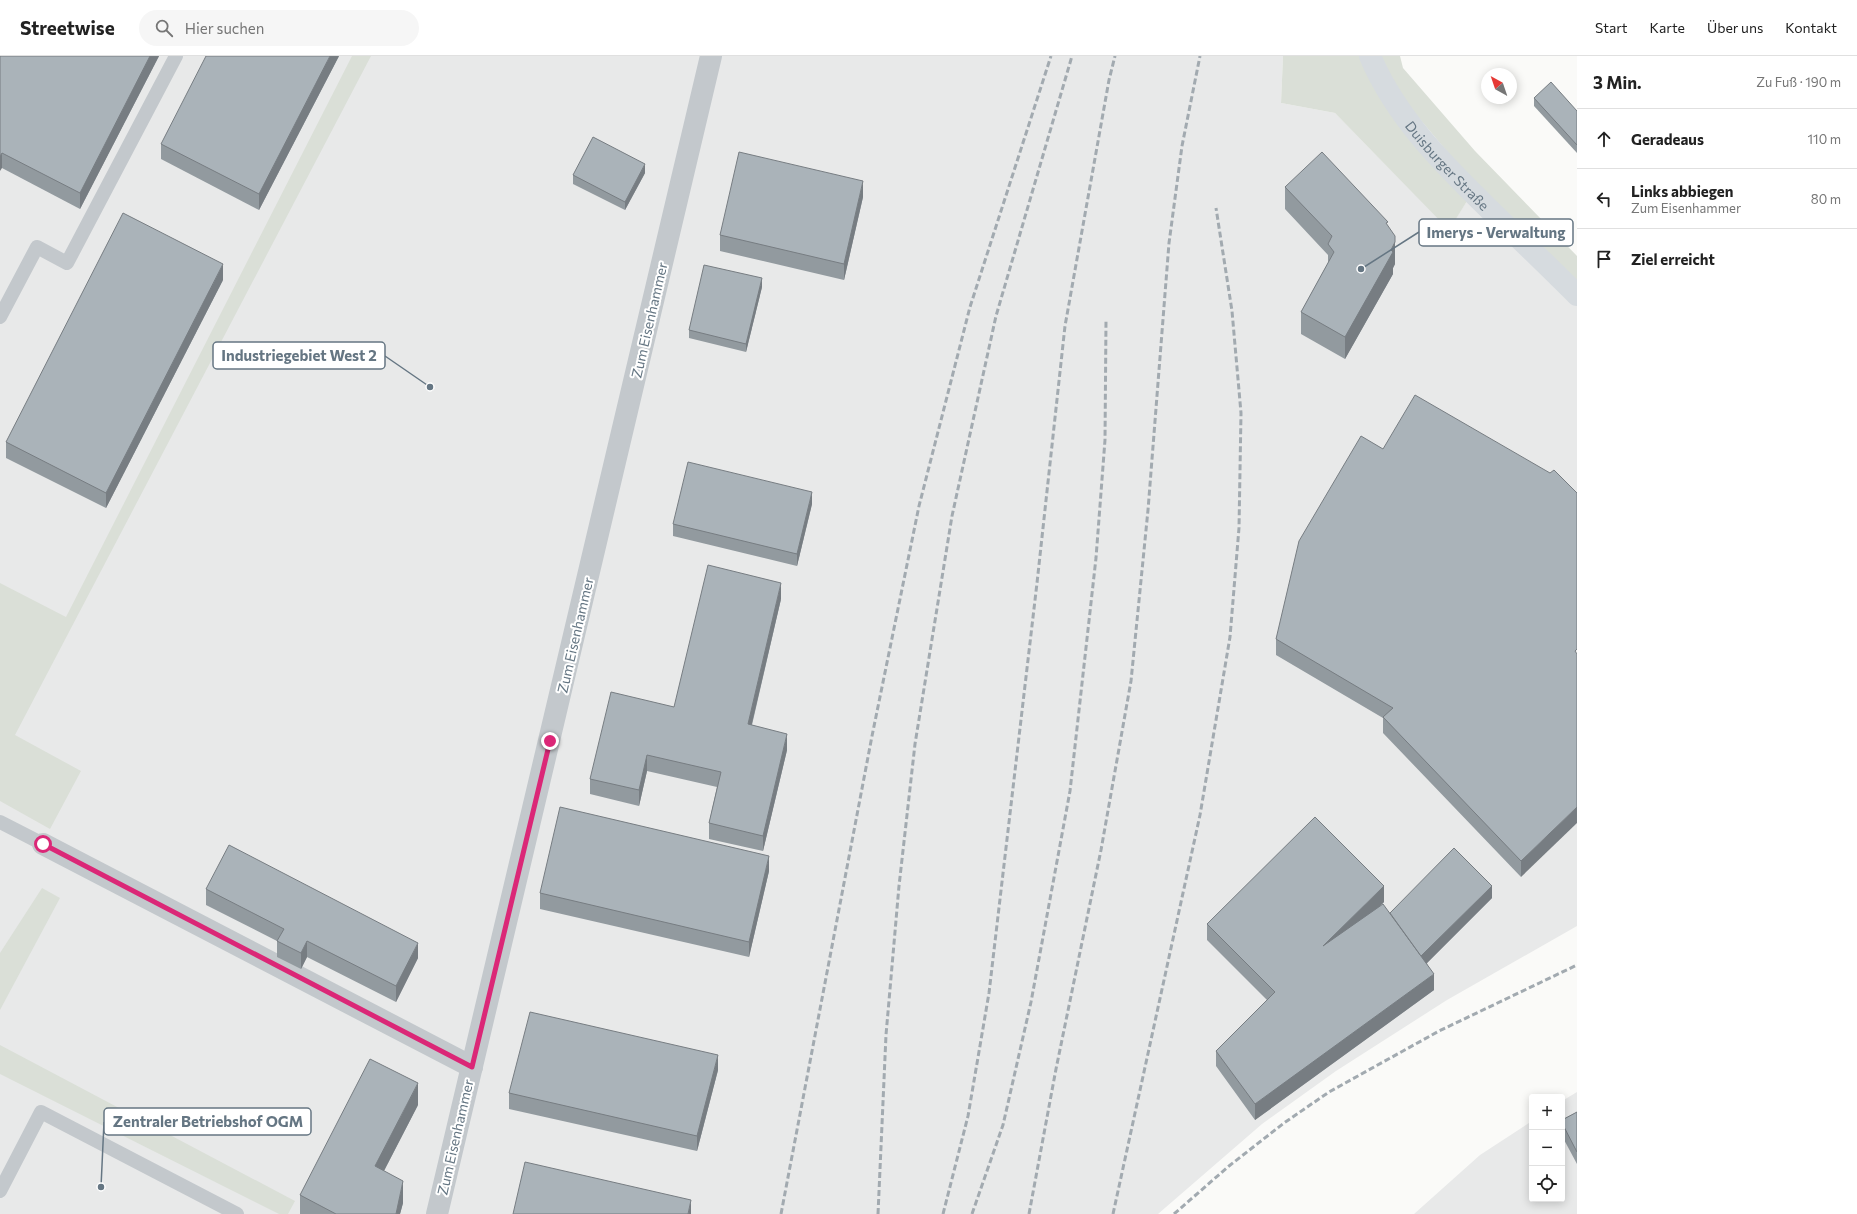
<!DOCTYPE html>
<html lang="de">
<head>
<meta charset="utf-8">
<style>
  :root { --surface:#fff; --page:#f6f6f6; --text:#222; --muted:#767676; --line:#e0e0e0 }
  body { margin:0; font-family:Commissioner,sans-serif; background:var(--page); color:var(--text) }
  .controls { position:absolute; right:12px; bottom:12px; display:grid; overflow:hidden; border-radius:4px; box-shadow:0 2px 10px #0003 }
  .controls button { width:36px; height:36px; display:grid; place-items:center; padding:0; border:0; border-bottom:1px solid var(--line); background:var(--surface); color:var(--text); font:20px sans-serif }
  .compass { position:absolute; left:1481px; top:12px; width:36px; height:36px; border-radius:50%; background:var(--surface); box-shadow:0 2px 10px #0003; rotate:320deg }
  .stop { position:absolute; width:12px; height:12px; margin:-9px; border:3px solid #db2777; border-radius:50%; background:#fff }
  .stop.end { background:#db2777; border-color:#fff; box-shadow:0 1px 4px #0008 }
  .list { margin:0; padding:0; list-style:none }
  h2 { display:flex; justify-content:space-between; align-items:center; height:52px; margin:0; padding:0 16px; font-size:17px }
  h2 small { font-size:13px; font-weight:400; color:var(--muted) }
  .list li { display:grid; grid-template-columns:26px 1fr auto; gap:12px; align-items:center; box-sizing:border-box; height:60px; padding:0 16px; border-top:1px solid var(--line) }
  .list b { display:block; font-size:15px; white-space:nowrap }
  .list p { margin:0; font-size:13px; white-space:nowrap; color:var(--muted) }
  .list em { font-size:13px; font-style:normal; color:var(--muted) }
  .icon { flex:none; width:22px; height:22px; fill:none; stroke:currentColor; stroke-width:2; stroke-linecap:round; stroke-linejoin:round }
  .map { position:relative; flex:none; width:1577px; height:1158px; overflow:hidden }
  header { display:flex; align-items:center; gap:24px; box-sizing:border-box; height:56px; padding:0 20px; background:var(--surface); border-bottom:1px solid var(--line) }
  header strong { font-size:19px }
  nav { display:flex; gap:22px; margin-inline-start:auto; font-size:14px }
  .search { width:280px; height:36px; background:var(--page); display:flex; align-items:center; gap:10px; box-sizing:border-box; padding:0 14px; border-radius:22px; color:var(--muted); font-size:15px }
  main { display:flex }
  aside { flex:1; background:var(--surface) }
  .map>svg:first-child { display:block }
  .built { fill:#e8e9e9 }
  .green { fill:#dadfd7 }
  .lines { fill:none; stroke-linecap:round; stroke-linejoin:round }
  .lane { stroke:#c3c8cc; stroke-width:14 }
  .street { stroke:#c3c8cc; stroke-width:22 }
  .secondary { stroke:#d6dbdf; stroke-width:22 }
  .rail { stroke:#a2aab0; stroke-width:3; stroke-dasharray:6 3; stroke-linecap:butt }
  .wall { fill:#929a9f }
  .shaded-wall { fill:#777d82 }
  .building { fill:#aab3b9; stroke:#777d82 }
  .route { stroke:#db2777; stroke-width:5 }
  .labels { text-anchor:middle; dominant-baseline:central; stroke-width:4; stroke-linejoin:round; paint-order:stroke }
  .street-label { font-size:14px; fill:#657683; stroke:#fff }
  .leader { fill:none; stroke:#657683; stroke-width:1.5 }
  .callout-dot { fill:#657683; stroke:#fff; stroke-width:1.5 }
  .callout { fill:#fff; stroke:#657683; stroke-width:1.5 }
  .callout-label { font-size:15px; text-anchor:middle; font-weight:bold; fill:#657683 }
</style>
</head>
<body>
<header>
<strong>Streetwise</strong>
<div class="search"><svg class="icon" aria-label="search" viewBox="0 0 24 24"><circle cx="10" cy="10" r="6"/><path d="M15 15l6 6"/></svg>Hier suchen</div>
<nav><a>Start</a><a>Karte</a><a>Über uns</a><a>Kontakt</a></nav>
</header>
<main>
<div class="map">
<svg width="1577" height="1158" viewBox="0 0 1577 1158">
  <rect width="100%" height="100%" fill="#fafaf8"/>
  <g class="built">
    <polygon points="0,0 1283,0 1281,47 1335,57 1449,173 1469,142 1577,248 1577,870 1447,944 1336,1015 1262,1068 1158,1158 0,1158"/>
    <polygon points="1577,1036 1577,1158 1414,1158 1480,1099 1532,1065 1532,1143 1562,1143 1562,1045"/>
  </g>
  <g class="green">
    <polygon points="352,0 371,0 15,679 81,715 50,773 0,745 0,527 66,561"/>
    <polygon points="1283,0 1364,0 1469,142 1449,174 1335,57 1281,47"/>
    <polygon points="1367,0 1400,0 1403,12 1475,95 1577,200 1577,231 1460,111"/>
    <polygon points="42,832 60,842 0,954 0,897"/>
    <polygon points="0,989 295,1145 288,1158 279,1158 0,1018"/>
  </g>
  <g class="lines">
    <g class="lane">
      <polyline points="0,261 37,191 67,207 176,0"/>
      <polyline points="0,766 43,788"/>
      <polyline points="0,1135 41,1056 237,1158"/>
    </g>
    <g class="street">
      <polyline points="43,788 472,1011"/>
      <polyline points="437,1158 711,0"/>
    </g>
    <path class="secondary" id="s1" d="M1370,0C1396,62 1445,110 1492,156C1521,184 1549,211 1577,239"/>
    <g class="rail">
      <polyline points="781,1158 872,680 919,450 970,251 1051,0"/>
      <polyline points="878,1158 886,979 899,830 915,688 952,460 996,260 1072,0"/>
      <polyline points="943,1158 968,1060 989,937 1037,527 1065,270 1109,24 1115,0"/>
      <polyline points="972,1158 1003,1069 1031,946 1070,735 1096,502 1105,384 1106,265"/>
      <polyline points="1029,1158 1056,1013 1101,794 1131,625 1148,454 1169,187 1182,90 1200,0"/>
      <polyline points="1113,1158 1200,759 1230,581 1239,472 1241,357 1232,255 1216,152"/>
      <polyline points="1174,1158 1229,1110 1284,1067 1329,1036 1439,975 1577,909"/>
    </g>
  </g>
  <g class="wall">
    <polygon points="0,0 159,0 80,153 2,112"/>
    <polygon points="339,0 259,154 161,103 161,88"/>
    <polygon points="1534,42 1577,55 1577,97 1534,50"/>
    <polygon points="645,117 625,154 573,128 573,119"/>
    <polygon points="1285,131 1388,170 1395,208 1393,212 1393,218 1345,303 1301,278 1301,256 1328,207 1328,199 1285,153"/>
    <polygon points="863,141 844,224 720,195 720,179"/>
    <polygon points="223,224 106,452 6,402 6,386"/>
    <polygon points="762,231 746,296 689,282 689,274"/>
    <polygon points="1383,393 1550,417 1521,821 1383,677 1383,662 1276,599 1276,583"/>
    <polygon points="812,448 797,510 673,480 673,468"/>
    <polygon points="781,543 752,669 787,694 763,795 709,783 709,767 717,731 647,715 639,750 590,738 590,723 674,651"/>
    <polygon points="769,815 749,901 540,853 540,837"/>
    <polygon points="206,833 418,902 396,946 307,901 301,913 277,901 277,885 206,849"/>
    <polygon points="1492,842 1427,907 1434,934 1255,1064 1216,1010 1216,995 1267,944 1207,884 1207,868 1384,846 1379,851 1390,857"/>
    <polygon points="718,1014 697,1095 509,1053 509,1037"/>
    <polygon points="418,1049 384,1115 403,1147 400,1158 300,1158 300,1139"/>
    <polygon points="1577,1056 1577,1108 1562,1080 1562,1064"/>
  </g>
  <g class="shaded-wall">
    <polygon points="150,0 159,0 80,153 80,137"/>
    <polygon points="330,0 339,0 259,154 259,138"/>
    <polygon points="2,97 2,112 0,115 0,100"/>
    <polygon points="645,108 645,117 625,154 625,146"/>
    <polygon points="863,125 863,141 844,224 844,208"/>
    <polygon points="1395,180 1395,208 1393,212 1393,218 1345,303 1345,281"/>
    <polygon points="223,208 223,224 106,452 106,437"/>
    <polygon points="762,222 762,231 746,296 746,288"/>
    <polygon points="812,436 812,448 797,510 797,498"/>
    <polygon points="781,527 781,543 748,684 748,668"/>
    <polygon points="787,678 787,694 763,795 763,780"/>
    <polygon points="647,699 647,715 639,750 639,734"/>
    <polygon points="1577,751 1577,767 1521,821 1521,805"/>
    <polygon points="769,800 769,815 749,901 749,886"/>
    <polygon points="1384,830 1384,846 1323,906 1323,890"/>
    <polygon points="1492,830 1492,842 1420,914 1420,901"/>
    <polygon points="307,885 307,901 301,913 301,897"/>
    <polygon points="418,887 418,902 396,946 396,930"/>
    <polygon points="1434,918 1434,934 1255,1064 1255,1048"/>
    <polygon points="718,999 718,1014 697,1095 697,1080"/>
    <polygon points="418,1027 418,1049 375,1132 375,1110"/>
    <polygon points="403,1125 403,1147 400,1158 396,1158"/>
    <polygon points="691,1144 691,1158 688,1158"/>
  </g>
  <g class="building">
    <polygon points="0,0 150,0 80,137 2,97 0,100"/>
    <polygon points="206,0 330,0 259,138 161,88"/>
    <polygon points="1551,26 1577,55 1577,89 1534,42"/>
    <polygon points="593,81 645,108 625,146 573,119"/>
    <polygon points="739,96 863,125 844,208 720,179"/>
    <polygon points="1322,96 1388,166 1386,167 1395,180 1395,186 1391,194 1393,196 1345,281 1301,256 1334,196 1328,188 1332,180 1285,131"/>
    <polygon points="123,157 223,208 106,437 6,386"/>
    <polygon points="704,209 762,222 746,288 689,274"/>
    <polygon points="1415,339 1550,417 1554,414 1577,437 1577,593 1575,595 1577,598 1577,751 1521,805 1383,661 1393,652 1276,583 1299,485 1361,380 1383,393"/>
    <polygon points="688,406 812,436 797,498 673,468"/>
    <polygon points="708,509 781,527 748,668 787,678 763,780 709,767 721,716 647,699 639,734 590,723 611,636 674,651"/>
    <polygon points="560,751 769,800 749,886 540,837"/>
    <polygon points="1315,761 1384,830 1323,890 1383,848 1434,918 1255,1048 1216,995 1275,936 1207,868"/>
    <polygon points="229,789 418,887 396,930 307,885 301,897 277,885 284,873 206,833"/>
    <polygon points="1454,792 1492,830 1421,900 1390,857"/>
    <polygon points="530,956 718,999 697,1080 509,1037"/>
    <polygon points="370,1003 418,1027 375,1110 403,1125 396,1158 336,1158 300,1139"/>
    <polygon points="1577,1056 1577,1096 1562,1067 1562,1064"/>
    <polygon points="525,1106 691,1144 688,1158 513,1158"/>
  </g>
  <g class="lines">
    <polyline class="route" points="43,788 472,1011 550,685"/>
  </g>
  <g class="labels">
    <g class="street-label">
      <text stroke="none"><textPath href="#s1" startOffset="135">Duisburger Straße</textPath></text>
      <text transform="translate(649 264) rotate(-77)">Zum Eisenhammer</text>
      <text transform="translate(575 579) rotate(-77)">Zum Eisenhammer</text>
      <text transform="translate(455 1081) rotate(-77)">Zum Eisenhammer</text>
    </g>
  </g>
  <path class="leader" d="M1361 213L1419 176M430 331L385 300M101 1131L104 1066"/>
  <g class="callout-dot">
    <circle cx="1361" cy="213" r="4"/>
    <circle cx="430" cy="331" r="4"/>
    <circle cx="101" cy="1131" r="4"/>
  </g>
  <g class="callout">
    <rect x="1419" y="163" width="154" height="27" rx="4"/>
    <rect x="213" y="286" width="172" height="27" rx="4"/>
    <rect x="104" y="1052" width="207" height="27" rx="4"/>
  </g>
  <g class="callout-label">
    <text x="1496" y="182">Imerys - Verwaltung</text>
    <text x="299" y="305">Industriegebiet West 2</text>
    <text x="208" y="1071">Zentraler Betriebshof OGM</text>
  </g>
</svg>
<div class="controls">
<button>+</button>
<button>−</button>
<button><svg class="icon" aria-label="locate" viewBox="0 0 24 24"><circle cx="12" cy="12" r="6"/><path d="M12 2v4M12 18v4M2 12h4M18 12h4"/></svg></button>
</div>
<svg class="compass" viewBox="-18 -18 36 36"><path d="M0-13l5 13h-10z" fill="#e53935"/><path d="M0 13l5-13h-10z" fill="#767676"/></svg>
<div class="stop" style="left:43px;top:788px"></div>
<div class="stop end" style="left:550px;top:685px"></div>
</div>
<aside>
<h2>3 Min.<small>Zu Fuß · 190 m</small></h2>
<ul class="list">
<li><svg class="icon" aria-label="ahead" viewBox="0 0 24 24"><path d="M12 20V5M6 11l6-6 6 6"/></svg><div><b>Geradeaus</b></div><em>110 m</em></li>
<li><svg class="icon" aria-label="left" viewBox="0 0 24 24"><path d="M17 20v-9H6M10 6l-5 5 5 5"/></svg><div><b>Links abbiegen</b><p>Zum Eisenhammer</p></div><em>80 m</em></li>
<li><svg class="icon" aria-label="arrive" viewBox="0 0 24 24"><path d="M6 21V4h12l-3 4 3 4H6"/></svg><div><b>Ziel erreicht</b></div></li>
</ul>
</aside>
</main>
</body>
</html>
